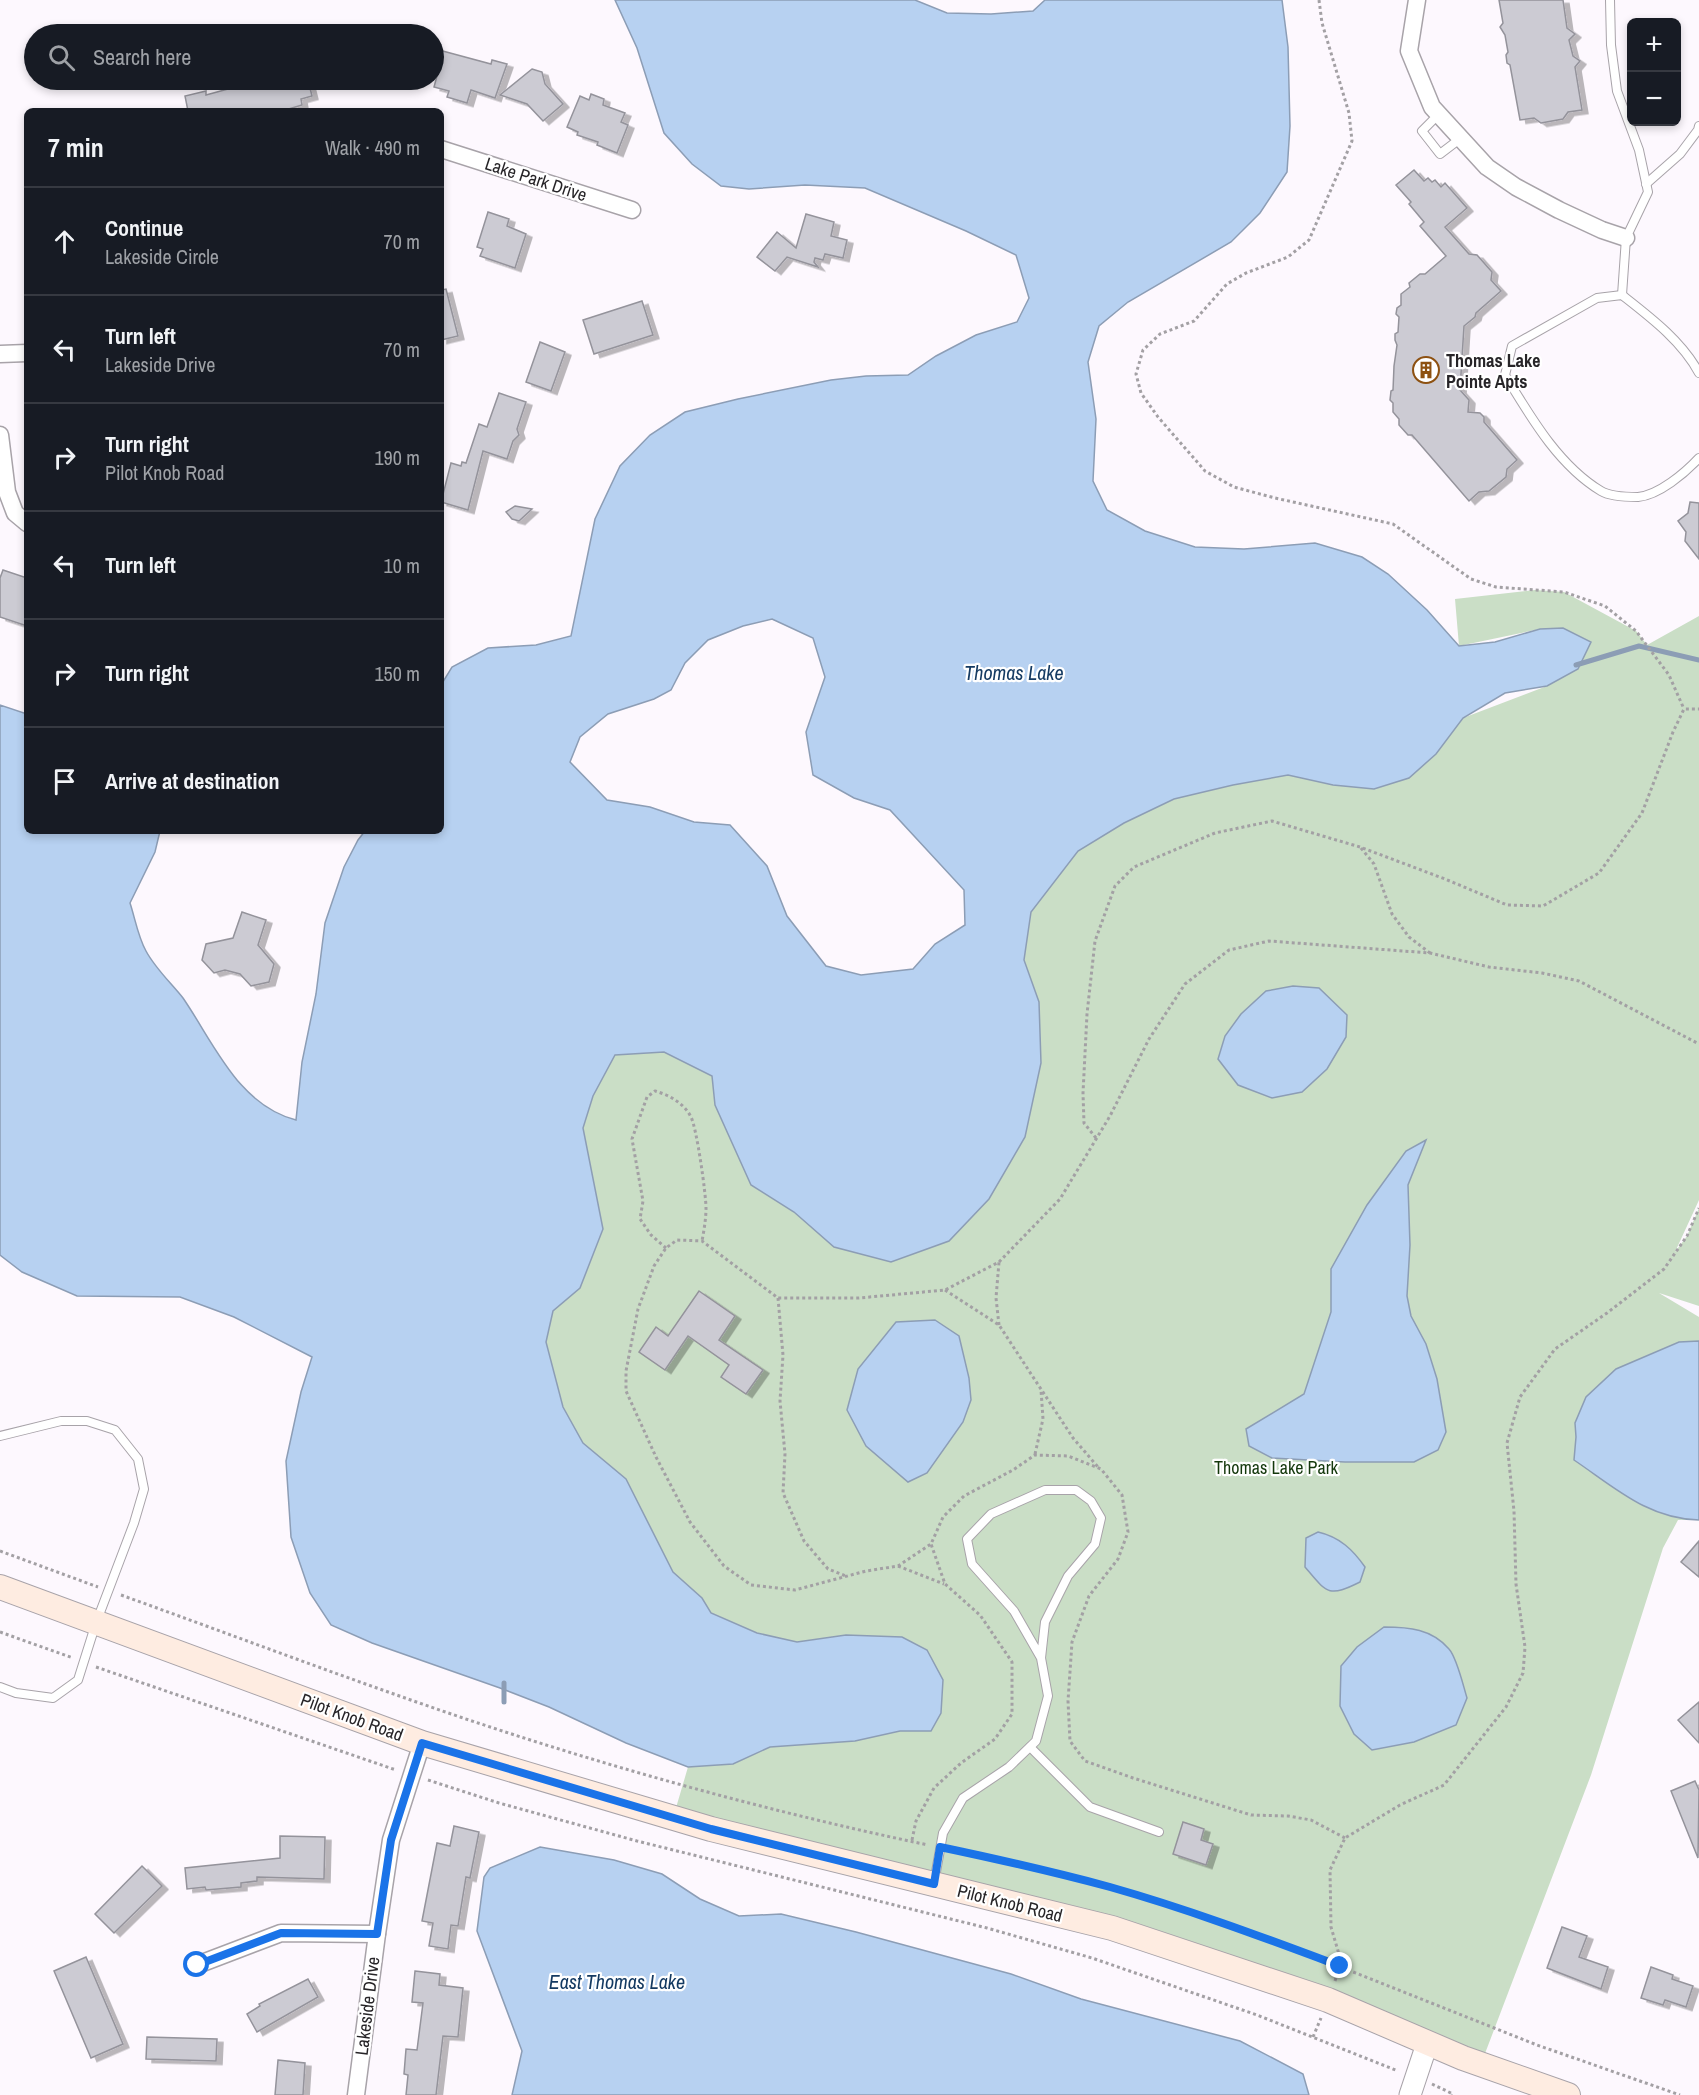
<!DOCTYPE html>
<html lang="en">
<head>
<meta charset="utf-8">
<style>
  :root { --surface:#171b24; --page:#20242c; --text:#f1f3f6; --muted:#9ea1a6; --line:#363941 }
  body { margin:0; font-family:"Archivo Narrow",sans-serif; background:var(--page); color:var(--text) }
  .controls { position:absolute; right:18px; top:18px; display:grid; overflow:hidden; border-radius:9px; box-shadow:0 3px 9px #0003 }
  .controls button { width:54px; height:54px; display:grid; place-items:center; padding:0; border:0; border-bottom:2px solid var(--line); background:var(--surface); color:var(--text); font:30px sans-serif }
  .stop { position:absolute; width:18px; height:18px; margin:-14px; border:4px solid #1a73e8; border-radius:50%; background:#fff }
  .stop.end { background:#1a73e8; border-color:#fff; box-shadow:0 2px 6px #0008 }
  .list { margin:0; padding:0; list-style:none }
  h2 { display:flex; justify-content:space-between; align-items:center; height:78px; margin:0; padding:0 24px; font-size:26px }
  h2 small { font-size:20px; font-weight:400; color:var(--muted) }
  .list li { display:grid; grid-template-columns:39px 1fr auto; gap:18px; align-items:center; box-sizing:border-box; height:108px; padding:0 24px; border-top:2px solid var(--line) }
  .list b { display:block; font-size:22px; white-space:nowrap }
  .list p { margin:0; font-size:20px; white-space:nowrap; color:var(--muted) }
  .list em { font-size:20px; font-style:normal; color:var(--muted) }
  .icon { flex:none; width:33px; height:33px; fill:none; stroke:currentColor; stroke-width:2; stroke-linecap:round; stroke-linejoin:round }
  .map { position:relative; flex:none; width:1699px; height:2095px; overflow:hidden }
  .search { position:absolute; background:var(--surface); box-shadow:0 3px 9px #0003; left:24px; top:24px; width:420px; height:66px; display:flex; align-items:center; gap:15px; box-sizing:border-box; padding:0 21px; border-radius:33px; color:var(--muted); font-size:22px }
  .panel { position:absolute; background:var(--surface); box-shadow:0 3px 9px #0003; left:24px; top:108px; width:420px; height:726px; border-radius:9px }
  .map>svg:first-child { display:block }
  .green { fill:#cadec6 }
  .water { fill:#b7d1f1; stroke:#8c9db5; stroke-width:1.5; fill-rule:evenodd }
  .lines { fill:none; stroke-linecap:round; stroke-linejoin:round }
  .stream { stroke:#8c9db5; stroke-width:5 }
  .building { fill:#cccbd3; stroke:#94939b; stroke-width:1.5; filter:url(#shadow) }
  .service-casing { stroke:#a8a3a9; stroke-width:10 }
  .minor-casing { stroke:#a8a3a9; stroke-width:19 }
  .tertiary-casing { stroke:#a8a3a9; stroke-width:23 }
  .secondary-casing { stroke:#a8a3a9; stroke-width:26 }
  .path { stroke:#a3a0a4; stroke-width:3; stroke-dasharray:3 3; stroke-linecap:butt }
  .service { stroke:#fff; stroke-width:8 }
  .minor { stroke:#fff; stroke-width:16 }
  .tertiary { stroke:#fff; stroke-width:21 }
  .secondary { stroke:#feece1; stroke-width:24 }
  .route { stroke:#1a73e8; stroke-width:8 }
  .labels { text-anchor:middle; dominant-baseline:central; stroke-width:4.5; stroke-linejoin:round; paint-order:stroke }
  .street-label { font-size:18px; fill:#272528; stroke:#fff }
  .poi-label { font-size:18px; font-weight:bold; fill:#272528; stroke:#fff; text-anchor:start }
  .park-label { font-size:18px; fill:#14380c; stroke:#fff }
  .water-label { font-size:20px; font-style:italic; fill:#143a62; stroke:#fff }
</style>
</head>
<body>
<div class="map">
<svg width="1699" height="2095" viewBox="0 0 1699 2095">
  <defs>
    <filter id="shadow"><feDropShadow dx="6" dy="3.5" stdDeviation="0" flood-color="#0004"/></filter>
  </defs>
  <rect width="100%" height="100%" fill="#fdf8fe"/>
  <polygon class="green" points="1535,590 1564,592 1636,631 1647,645 1699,616 1699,1200 1675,1252 1687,1236 1699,1208 1699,1306 1659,1293 1699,1317 1699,1520 1678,1520 1663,1548 1591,1775 1481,2064 1270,1981 673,1818 688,1767 733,1764 770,1747 855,1741 900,1731 931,1731 846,1635 797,1642 757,1633 711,1613 702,1598 673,1572 626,1479 583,1443 563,1407 546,1342 553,1311 580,1288 603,1229 583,1128 593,1096 615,1055 664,1052 712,1076 715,1105 751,1185 794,1212 1039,1002 1024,960 1031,911 1078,851 1124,823 1174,799 1233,785 1288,775 1333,785 1463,718 1547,686 1540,629 1459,646 1455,599"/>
  <g class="water">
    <path d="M615,0H915L947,13L991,14L1033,11L1045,0H1282L1288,47L1290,126L1287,172L1260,213L1231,242L1128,302L1099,326L1088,362L1096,419L1093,481L1107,510L1145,531L1195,547L1244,549L1315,543L1362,557L1388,574L1427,610L1459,646L1495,642L1540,629L1563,628L1591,642L1578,669L1547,686L1505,693L1463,718L1436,754L1409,778L1374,789L1333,785L1288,775L1233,785L1174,799L1124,823L1078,851L1031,912L1024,960L1039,1002L1041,1063L1025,1137L989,1199L949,1241L891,1262L834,1247L794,1212L751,1185L715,1105L712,1076L664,1052L615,1055L593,1096L583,1128L603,1229L580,1288L553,1311L546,1342L563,1407L583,1443L626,1479L673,1572L702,1598L711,1613L757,1633L797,1642L846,1635L902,1637L927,1650L943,1680L941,1713L931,1731H900L855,1741L770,1747L733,1764L688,1767L626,1743L549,1707L500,1688L372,1643L331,1625L310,1593L291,1537L286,1461L301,1392L312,1357L234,1317L180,1297L77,1296L22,1272L0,1255V705L27,714V831H160L155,852L130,903C135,918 138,937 146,951C155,968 171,983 183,998C214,1043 238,1105 296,1120L302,1062L316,994L325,923L344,867L358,840L365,831H441V685L452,667L488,648L536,645L571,636L595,519L620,466L650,435L685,412L738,399L831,380L866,376L908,375L936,356L976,335L1017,322L1029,298L1016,255L966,231L865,188L805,185L749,189L721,186L692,164L664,133L637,48ZM772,619L813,638L825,677L806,732L813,775L854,798L890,810L964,890L965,925L935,944L913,969L861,975L826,966L787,916L767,866L730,825L694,822L650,807L607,800L570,762L580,737L608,714L654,699L671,690L685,663L708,640L743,626Z"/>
    <polygon points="1293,986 1319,988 1347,1015 1346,1037 1327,1069 1302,1092 1272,1098 1238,1085 1218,1059 1225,1036 1241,1014 1266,991"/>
    <polygon points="1426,1140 1408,1185 1410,1245 1407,1296 1411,1316 1426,1344 1437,1379 1446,1432 1438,1450 1414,1462 1345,1462 1272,1458 1249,1446 1246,1429 1304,1394 1331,1312 1331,1269 1367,1205 1406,1151"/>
    <polygon points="935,1320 959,1336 969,1378 971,1400 963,1422 927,1473 908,1482 866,1446 847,1410 858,1369 896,1322"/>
    <path d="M1699,1341V1520C1648,1519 1614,1487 1574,1460L1576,1437L1575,1423L1586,1397L1616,1369L1679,1342Z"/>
    <path d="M1318,1532C1340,1537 1353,1550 1365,1567L1360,1582C1328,1598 1327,1593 1305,1567L1306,1538Z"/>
    <path d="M1384,1627C1409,1627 1432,1629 1449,1649C1457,1658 1463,1685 1467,1698L1456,1725L1414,1742L1372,1750L1354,1734L1340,1706L1341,1666L1357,1647Z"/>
    <polygon points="540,1847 614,1860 662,1874 700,1899 739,1916 781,1914 856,1932 1011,1974 1081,1999 1240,2041 1303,2074 1309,2095 512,2095 522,2051 477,1931 484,1877 490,1868"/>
  </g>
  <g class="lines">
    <g class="stream">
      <polyline points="1576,665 1639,646 1699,660"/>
      <polyline points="504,1683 504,1702"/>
    </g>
  </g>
  <g class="building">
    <polygon points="1499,0 1563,0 1567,28 1575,34 1569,40 1573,56 1580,61 1575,67 1582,110 1568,112 1563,119 1541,123 1534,118 1520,120 1510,65 1507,63 1506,55 1508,52 1505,35 1500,27 1503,23"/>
    <polygon points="439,50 491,64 492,60 507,64 495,98 471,90 467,103 447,97 449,91 434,87 437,76 434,75 434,70"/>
    <polygon points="532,69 542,72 545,84 563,104 543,121 527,104 500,95"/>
    <polygon points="249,80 308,80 312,96 301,99 302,105 282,111 188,111 185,96 206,91 206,95 250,83"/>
    <polygon points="591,94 604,99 603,105 625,113 621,122 628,125 617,153 597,145 598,142 577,135 578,132 567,127 580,96 589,100"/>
    <polygon points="1414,170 1424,181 1428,178 1432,182 1435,180 1441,187 1445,183 1467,208 1445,227 1469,254 1477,255 1492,272 1491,280 1501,291 1476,313 1475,317 1464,326 1460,390 1469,400 1468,412 1480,413 1484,417 1484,422 1517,460 1507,469 1506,477 1489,491 1479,492 1469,501 1412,435 1408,435 1399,425 1399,419 1393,412 1393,403 1390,400 1391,391 1393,390 1394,366 1397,345 1395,340 1395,334 1398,332 1399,317 1396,314 1397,308 1401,305 1401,294 1410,287 1409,283 1420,274 1425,274 1446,256 1420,226 1424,222 1409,204 1411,202 1396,185"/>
    <polygon points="488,212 509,219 507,226 526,234 515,268 480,256 483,249 477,247"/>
    <polygon points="806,214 834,222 831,236 847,240 843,258 825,254 823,260 815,258 814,262 818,267 787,257 775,271 757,257 777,232 796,248"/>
    <polygon points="446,289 458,336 441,340 441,290"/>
    <polygon points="642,301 653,335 594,354 583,320"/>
    <polygon points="540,342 565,352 551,391 526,382"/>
    <polygon points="499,393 526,402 517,429 519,435 513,441 507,459 483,451 468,510 441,502 451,463 461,466 462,462 466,463 479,424 487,427"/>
    <polygon points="1690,502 1699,503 1699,559 1685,541 1686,532 1678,521 1688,513"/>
    <polygon points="515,506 532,509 519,521 512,519 506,512"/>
    <polygon points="3,570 27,578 27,626 0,617 0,578"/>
    <polygon points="242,912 266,920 258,945 274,964 269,982 251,986 240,974 225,970 214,973 202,960 206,944 233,938"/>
    <polygon points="699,1291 735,1316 719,1340 763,1370 746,1394 721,1377 729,1365 688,1336 665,1370 639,1352 656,1327 668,1336"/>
    <polygon points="1699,1541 1699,1577 1681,1562"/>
    <polygon points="1699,1702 1699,1743 1678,1720"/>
    <polygon points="1695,1781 1699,1790 1698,1858 1671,1791"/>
    <polygon points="1183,1822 1204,1829 1201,1840 1213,1844 1206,1865 1173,1854"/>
    <polygon points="454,1826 479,1832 470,1878 466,1877 458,1926 451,1925 448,1949 429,1946 433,1923 422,1921 437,1843 450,1846"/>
    <polygon points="280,1836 325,1837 324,1879 257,1877 257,1881 241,1883 241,1887 206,1890 205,1887 187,1889 185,1868 280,1858"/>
    <polygon points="142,1866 162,1886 114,1933 95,1914"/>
    <polygon points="1562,1927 1587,1936 1579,1957 1608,1967 1601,1989 1547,1968"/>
    <polygon points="86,1957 123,2044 91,2058 54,1971"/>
    <polygon points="1651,1967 1673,1975 1672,1979 1693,1986 1686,2007 1665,2000 1663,2005 1641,1998"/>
    <polygon points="415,1971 440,1974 439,1985 463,1988 458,2037 443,2036 436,2095 406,2095 408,2075 404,2074 406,2049 417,2050 423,2003 412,2002"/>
    <polygon points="308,1979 318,1997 257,2032 247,2014 260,2006 259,2004"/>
    <polygon points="147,2037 217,2039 216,2061 146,2059"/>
    <polygon points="278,2060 305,2063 303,2095 275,2095"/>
  </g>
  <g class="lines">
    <defs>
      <g id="service">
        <polyline points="1610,0 1611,45 1617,91 1639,150 1648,192 1626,238 1622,295"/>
        <polyline points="1439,114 1422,131 1440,154 1461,138"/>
        <polyline points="1646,184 1680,154 1698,130 1699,126"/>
        <path d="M1699,373C1682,341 1650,317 1622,295L1597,298L1512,346L1505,375C1530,416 1558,465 1601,491C1609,496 1628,497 1638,497C1659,495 1685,473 1699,458"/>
        <polyline points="0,1436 61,1421 87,1421 115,1430 138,1459 144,1489 134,1523 96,1623 78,1680 53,1698 16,1693 0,1687"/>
        <polyline points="1030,1747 1090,1807 1159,1832"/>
        <polyline points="934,1883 943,1833 963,1798 1009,1767 1036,1741 1048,1696 1041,1658 1045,1622 1068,1576 1095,1544 1101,1518 1091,1501 1076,1490 1045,1490 991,1514 967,1539 972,1564 1014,1611 1041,1658"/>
      </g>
      <g id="minor">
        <polyline points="1417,0 1409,51 1432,107 1487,167 1516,187 1559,210 1602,230 1626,238"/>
        <polyline points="441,149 632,210"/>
        <polyline points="0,354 27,353"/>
        <polyline points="0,435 7,492 15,513 27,523"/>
        <polyline points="197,1965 281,1933 377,1934"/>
        <polyline points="356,2095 377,1934 391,1840 422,1743"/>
      </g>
      <polyline id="tertiary" points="1410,2095 1427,2044"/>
      <polyline id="secondary" points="0,1587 422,1743 711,1829 1112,1928 1328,2000 1463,2058 1568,2095"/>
    </defs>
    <use href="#service" class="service-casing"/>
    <use href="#minor" class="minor-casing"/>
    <use href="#tertiary" class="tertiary-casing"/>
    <use href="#secondary" class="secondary-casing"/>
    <g class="path">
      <polyline points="1319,0 1322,23 1349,113 1352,141 1309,240 1288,257 1246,273 1227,284 1194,321 1160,334 1143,350 1136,374 1141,393 1158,417 1205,471 1234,487 1275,498 1393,524 1471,579 1496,587 1564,592 1605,606 1636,631 1669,675 1684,709"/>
      <polyline points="1361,848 1374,864 1392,914 1409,937 1430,953"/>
      <polyline points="1096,1138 1084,1123 1083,1093 1087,1014 1095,941 1115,886 1134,867 1215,833 1272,821 1360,847 1445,879 1507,905 1543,906 1599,873 1642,813 1673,732 1684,709 1699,709"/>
      <path d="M666,1248L651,1235L640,1219L643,1201L632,1139L647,1097L655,1091C669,1095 684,1103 691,1117C697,1129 706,1195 706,1208C706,1219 704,1230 702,1241"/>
      <polyline points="945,1290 999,1325 1073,1438 1098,1467"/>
      <polyline points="778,1298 783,1355 780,1401 785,1454 783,1493 804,1541 828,1569 846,1576"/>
      <polyline points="999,1325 996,1298 999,1262"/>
      <polyline points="1035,1454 1043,1419 1041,1390"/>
      <polyline points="0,1551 98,1587"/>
      <polyline points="898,1566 944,1584"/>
      <path d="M121,1595C235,1636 348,1679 463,1718C615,1769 771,1812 928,1845"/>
      <polyline points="0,1632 73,1658"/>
      <polyline points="96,1667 396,1770"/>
      <polyline points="428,1780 499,1803 637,1841 987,1928 1092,1958 1257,2015 1398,2071"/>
      <polyline points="1345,1838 1311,1820 1288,1816 1251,1815 1133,1778 1085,1761 1070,1741 1068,1701 1072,1642 1089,1596 1118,1559 1128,1532 1122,1495 1101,1469 1068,1456 1035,1455 1013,1470 964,1496 943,1517 931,1544 898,1566 866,1571 795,1590 751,1585 724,1566 690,1522 656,1457 626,1391 626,1371 638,1309 654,1266 666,1248 677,1240 702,1241 778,1298 859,1298 945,1290 999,1262 1060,1199 1110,1116 1149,1039 1185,984 1229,950 1269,941 1430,953 1489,967 1542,973 1579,981 1699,1044"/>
      <polyline points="912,1840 916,1821 934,1788 961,1763 995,1739 1012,1714 1012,1662 980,1615 945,1584 931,1544"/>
      <polyline points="952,1850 1111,1888 1200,1915 1308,1954 1537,2045 1680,2095"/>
      <polyline points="1335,1981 1341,1961 1331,1927 1330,1870 1345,1838 1400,1805 1444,1785 1506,1707 1523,1673 1525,1647 1516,1584 1514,1511 1507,1443 1520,1397 1555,1349 1607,1313 1664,1269 1687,1236 1699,1208"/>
      <polyline points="1313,2037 1321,2018"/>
      <polyline points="1432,2084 1453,2094 1452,2095"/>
    </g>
    <use href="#service" class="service"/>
    <use href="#minor" class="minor"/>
    <use href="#tertiary" class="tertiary"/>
    <use href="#secondary" class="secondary"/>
  </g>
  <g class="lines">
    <path class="route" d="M197,1965L281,1933L377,1934L391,1840L422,1743L711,1829L934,1884L940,1847C997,1859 1054,1872 1110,1887C1188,1909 1265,1938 1340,1966"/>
  </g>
  <defs>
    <symbol id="building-ring" viewBox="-11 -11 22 22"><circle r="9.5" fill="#fff" stroke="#8d5111" stroke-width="1.5"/><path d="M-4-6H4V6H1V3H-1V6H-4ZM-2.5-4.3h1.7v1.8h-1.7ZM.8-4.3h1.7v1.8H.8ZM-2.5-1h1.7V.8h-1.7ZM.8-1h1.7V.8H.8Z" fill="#8d5111"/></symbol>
  </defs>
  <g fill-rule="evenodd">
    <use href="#building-ring" x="1411" y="355" width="30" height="30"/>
  </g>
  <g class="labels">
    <g class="street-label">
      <text transform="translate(536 179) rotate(18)">Lake Park Drive</text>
      <text transform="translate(352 1717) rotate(20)">Pilot Knob Road</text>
      <text transform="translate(1010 1903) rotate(14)">Pilot Knob Road</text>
      <text transform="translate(367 2006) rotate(-83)">Lakeside Drive</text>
    </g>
    <g class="poi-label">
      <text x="1446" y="360">Thomas Lake<tspan x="1446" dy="21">Pointe Apts</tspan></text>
    </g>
    <g class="park-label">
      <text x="1276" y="1467">Thomas Lake Park</text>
    </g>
    <g class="water-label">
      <text x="1014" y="672">Thomas Lake</text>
      <text x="617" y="1981">East Thomas Lake</text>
    </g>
  </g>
</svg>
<div class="controls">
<button>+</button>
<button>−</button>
</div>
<div class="stop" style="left:197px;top:1965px"></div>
<div class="stop end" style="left:1340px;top:1966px"></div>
<div class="search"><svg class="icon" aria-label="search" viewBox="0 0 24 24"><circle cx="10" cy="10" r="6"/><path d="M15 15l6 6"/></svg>Search here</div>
<section class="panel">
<h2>7 min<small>Walk · 490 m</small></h2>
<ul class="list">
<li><svg class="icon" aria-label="ahead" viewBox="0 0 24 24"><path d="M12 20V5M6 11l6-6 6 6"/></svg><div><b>Continue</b><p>Lakeside Circle</p></div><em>70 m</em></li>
<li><svg class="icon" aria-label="left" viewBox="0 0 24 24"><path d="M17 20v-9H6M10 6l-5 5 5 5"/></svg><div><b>Turn left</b><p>Lakeside Drive</p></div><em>70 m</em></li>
<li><svg class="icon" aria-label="right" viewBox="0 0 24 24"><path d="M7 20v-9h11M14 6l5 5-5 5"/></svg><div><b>Turn right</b><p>Pilot Knob Road</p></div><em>190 m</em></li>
<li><svg class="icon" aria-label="left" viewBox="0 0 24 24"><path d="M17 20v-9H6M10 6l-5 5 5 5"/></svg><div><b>Turn left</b></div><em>10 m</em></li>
<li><svg class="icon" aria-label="right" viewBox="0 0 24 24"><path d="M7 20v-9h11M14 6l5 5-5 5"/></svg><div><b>Turn right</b></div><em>150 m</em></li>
<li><svg class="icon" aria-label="arrive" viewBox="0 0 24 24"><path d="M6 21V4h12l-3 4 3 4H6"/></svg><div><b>Arrive at destination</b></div></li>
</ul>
</section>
</div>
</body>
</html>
